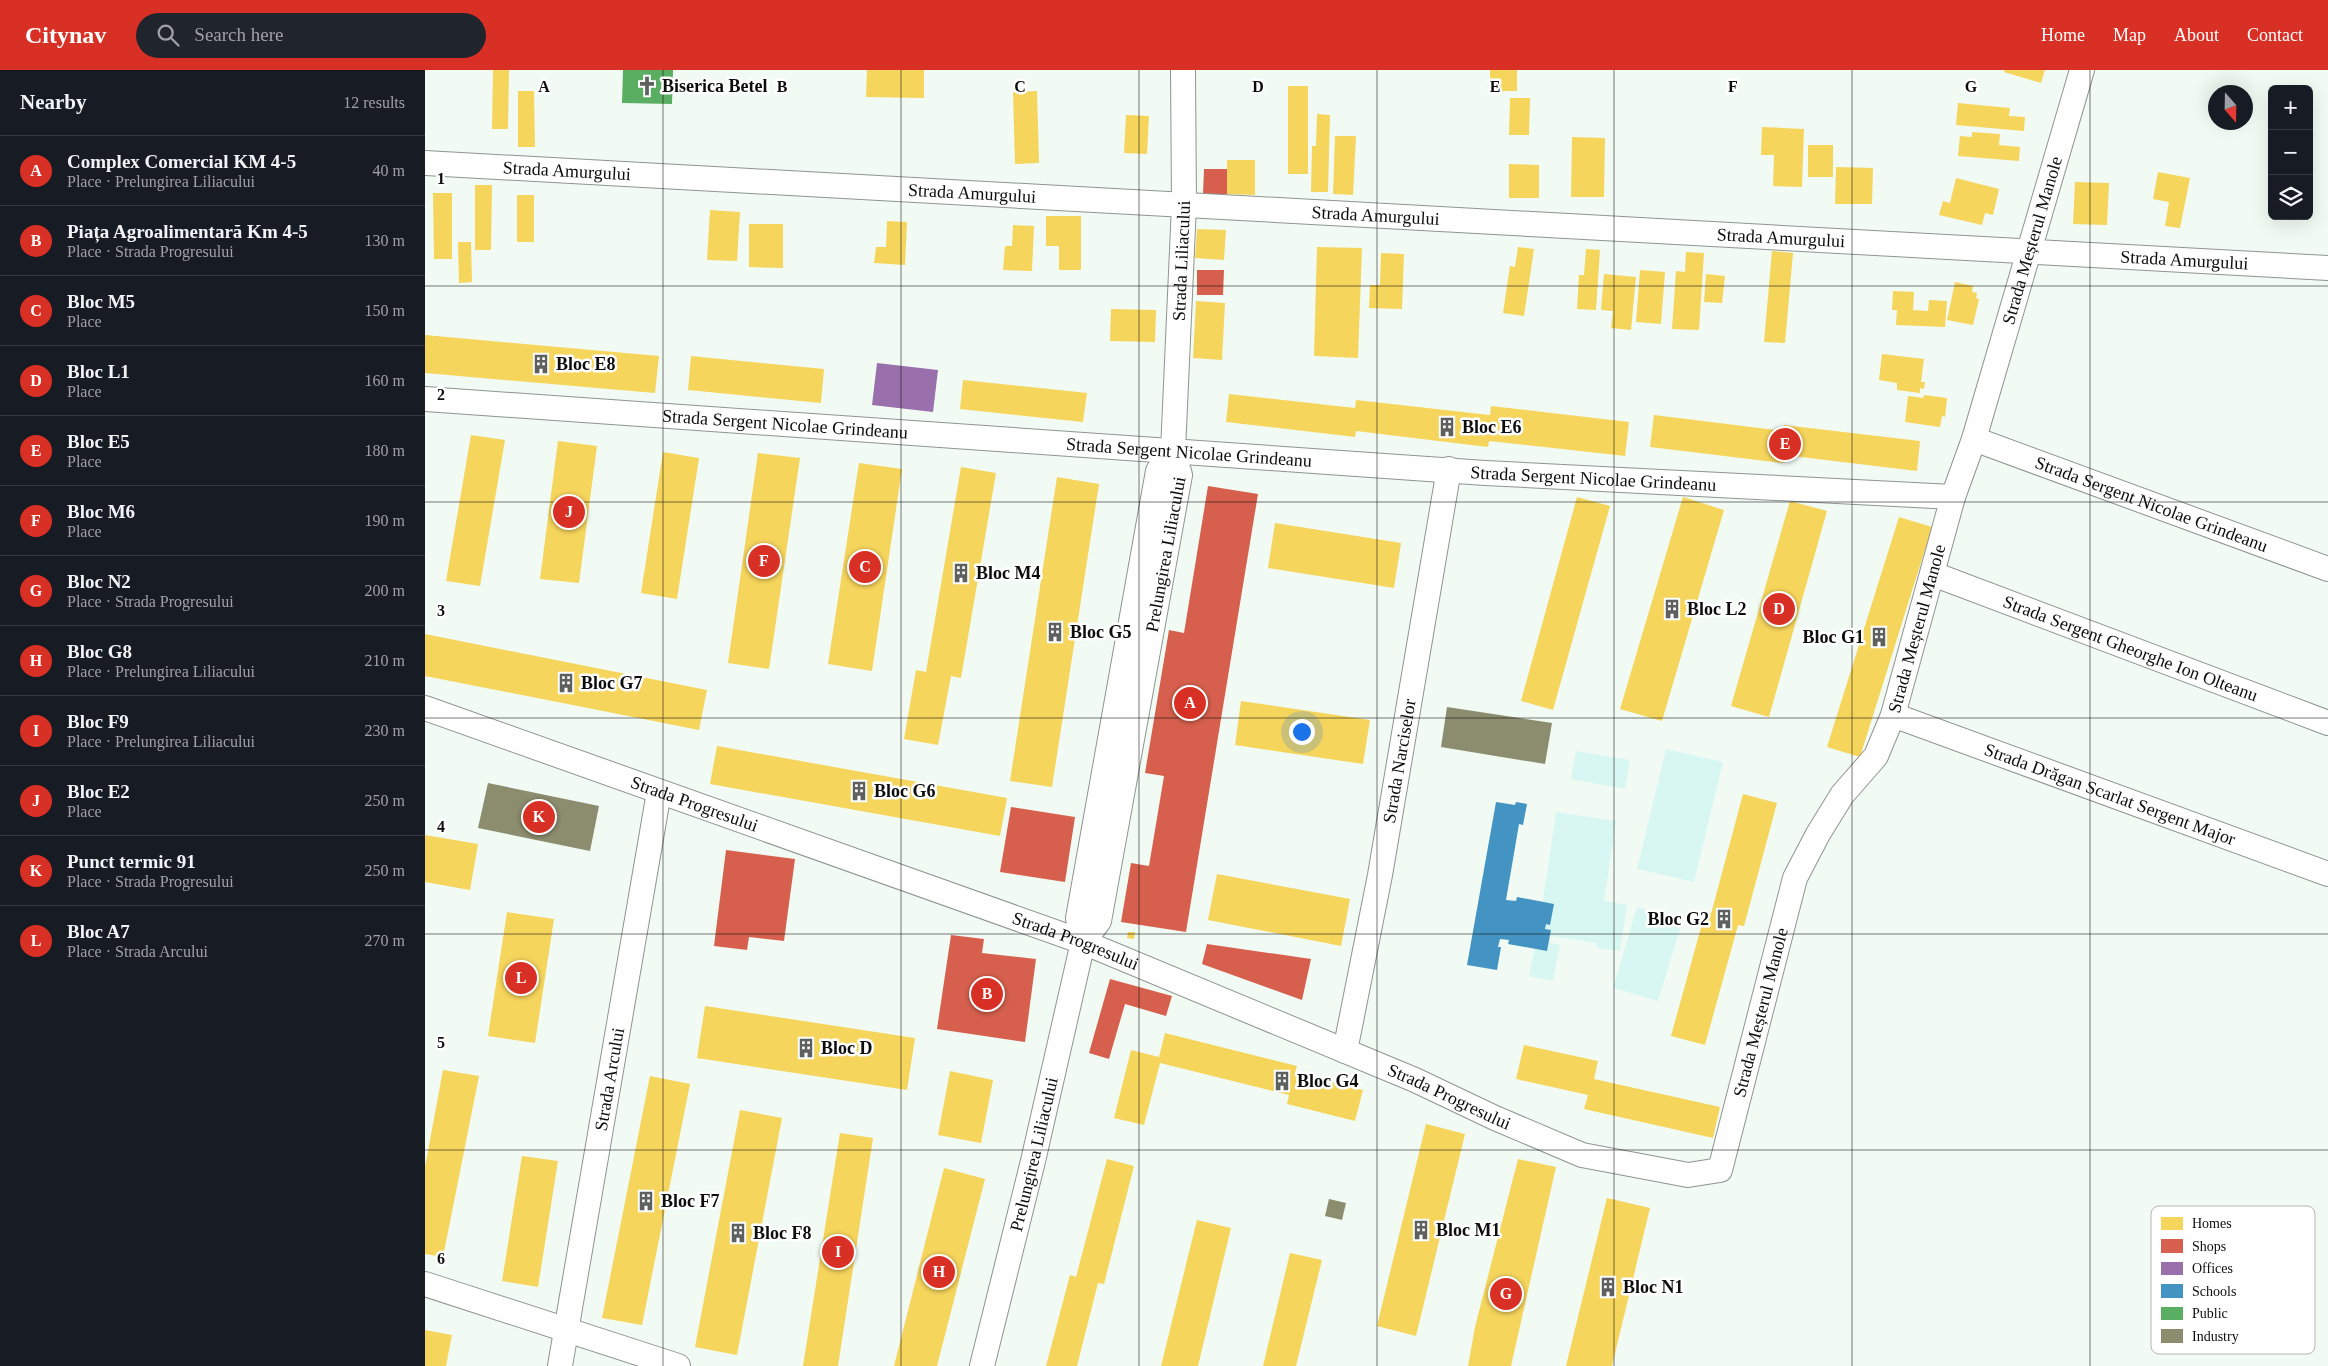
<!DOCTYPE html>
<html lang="en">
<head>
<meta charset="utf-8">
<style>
  :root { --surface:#171b24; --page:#20242c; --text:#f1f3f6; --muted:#9ea1a6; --line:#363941; --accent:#d93025 }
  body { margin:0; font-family:"Times New Roman",serif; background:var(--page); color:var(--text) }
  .controls { position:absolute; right:15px; top:15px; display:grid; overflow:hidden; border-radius:8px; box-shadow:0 5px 20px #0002 }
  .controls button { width:45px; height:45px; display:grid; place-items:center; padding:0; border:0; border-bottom:1px solid var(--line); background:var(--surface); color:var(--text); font:25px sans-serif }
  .compass { position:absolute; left:1783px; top:15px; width:45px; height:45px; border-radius:50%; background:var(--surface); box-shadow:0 5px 20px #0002; rotate:160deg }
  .you { position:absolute; left:876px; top:661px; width:18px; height:18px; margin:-12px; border:4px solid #fff; border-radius:50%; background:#1a73e8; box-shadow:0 0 0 8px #1a73e833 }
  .badge { display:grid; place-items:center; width:32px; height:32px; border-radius:50%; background:var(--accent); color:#fff; font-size:16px; font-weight:700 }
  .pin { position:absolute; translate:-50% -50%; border:2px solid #fff; box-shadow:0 1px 5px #0006 }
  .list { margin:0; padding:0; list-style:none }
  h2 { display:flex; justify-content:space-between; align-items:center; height:65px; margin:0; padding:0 20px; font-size:21px }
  h2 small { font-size:16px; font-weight:400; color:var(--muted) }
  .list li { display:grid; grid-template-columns:32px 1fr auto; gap:15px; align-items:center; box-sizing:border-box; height:70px; padding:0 20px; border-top:1px solid var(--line) }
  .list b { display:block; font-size:19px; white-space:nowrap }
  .list p { margin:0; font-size:16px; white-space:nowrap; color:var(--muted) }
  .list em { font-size:16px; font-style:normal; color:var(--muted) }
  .icon { flex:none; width:28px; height:28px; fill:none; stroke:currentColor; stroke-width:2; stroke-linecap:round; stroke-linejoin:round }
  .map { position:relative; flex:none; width:1903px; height:1296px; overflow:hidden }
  header { display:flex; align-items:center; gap:30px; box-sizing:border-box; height:70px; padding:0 25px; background:var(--accent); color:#fff }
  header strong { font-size:24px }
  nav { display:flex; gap:28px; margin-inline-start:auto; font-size:18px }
  .search { width:350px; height:45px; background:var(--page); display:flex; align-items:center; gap:12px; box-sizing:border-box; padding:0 18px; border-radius:28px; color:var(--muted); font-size:19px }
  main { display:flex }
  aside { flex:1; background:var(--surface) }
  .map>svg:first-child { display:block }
  .pitch { fill:#d9f7f2 }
  .homes { fill:#f6d55c }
  .shops { fill:#d6604d }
  .offices { fill:#9970ab }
  .schools { fill:#4393c3 }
  .public { fill:#5aae61 }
  .industry { fill:#8c8c6e }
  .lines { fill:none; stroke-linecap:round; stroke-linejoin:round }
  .street-casing { stroke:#909491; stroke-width:26 }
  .street { stroke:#fdfefd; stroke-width:24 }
  .grid { fill:none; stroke:#0d0d0d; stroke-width:1; stroke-opacity:0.55 }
  .labels { text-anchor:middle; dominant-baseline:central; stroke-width:5; stroke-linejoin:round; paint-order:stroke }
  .poi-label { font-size:18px; font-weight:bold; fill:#0d0d0d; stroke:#fff; text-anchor:start }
  .street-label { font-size:18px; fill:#0d0d0d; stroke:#fff }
  .key { fill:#fff; stroke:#b6b6b6; stroke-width:1 }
  .key-label { font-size:14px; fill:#0d0d0d }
  .grid-label { font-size:16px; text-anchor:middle; font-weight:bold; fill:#0d0d0d; stroke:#fff; stroke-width:5; stroke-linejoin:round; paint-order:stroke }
</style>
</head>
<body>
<header>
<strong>Citynav</strong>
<div class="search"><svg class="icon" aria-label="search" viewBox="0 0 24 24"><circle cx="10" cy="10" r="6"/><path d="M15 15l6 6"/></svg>Search here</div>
<nav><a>Home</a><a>Map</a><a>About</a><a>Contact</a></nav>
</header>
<main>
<aside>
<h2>Nearby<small>12 results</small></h2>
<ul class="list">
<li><span class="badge">A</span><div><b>Complex Comercial KM 4-5</b><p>Place · Prelungirea Liliacului</p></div><em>40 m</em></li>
<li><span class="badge">B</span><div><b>Piața Agroalimentară Km 4-5</b><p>Place · Strada Progresului</p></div><em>130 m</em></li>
<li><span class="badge">C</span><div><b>Bloc M5</b><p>Place</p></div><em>150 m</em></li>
<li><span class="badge">D</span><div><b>Bloc L1</b><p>Place</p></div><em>160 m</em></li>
<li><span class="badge">E</span><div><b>Bloc E5</b><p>Place</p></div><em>180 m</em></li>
<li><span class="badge">F</span><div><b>Bloc M6</b><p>Place</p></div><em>190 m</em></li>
<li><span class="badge">G</span><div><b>Bloc N2</b><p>Place · Strada Progresului</p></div><em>200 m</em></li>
<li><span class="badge">H</span><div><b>Bloc G8</b><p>Place · Prelungirea Liliacului</p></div><em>210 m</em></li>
<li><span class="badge">I</span><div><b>Bloc F9</b><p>Place · Prelungirea Liliacului</p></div><em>230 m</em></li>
<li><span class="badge">J</span><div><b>Bloc E2</b><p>Place</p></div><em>250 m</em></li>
<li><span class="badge">K</span><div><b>Punct termic 91</b><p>Place · Strada Progresului</p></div><em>250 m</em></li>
<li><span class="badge">L</span><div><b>Bloc A7</b><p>Place · Strada Arcului</p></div><em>270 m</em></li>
</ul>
</aside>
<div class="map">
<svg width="1903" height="1296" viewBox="0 0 1903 1296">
  <rect width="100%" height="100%" fill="#f1fbf4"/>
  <g class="pitch">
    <polygon points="1241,679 1298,692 1269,812 1212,799"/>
    <polygon points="1151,681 1205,690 1200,719 1146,709"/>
    <polygon points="1131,742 1191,751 1179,831 1202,835 1195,881 1172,878 1172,873 1113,864"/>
    <polygon points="1212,837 1258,850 1233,931 1188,918"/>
    <polygon points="1111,870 1135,875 1128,911 1104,906"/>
  </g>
  <g class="homes">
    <polygon points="68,0 84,0 83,59 67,59"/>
    <polygon points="442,0 499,0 499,28 441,27"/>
    <rect x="1065" y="0" width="27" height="21"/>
    <polygon points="1580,0 1620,0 1616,13 1579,2"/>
    <rect x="863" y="16" width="20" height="88"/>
    <polygon points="93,21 109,21 110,77 93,77"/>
    <polygon points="612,21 614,93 590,94 588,22"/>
    <polygon points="1085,28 1105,28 1104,65 1084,65"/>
    <polygon points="1533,33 1585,38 1584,46 1600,47 1599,61 1531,55"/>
    <polygon points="892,44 905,45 903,122 886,122 887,76 891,76"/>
    <polygon points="701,45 724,46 722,84 699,83"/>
    <polygon points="1337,57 1379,59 1377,117 1348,116 1349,85 1336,85"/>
    <polygon points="1547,62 1575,64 1574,75 1595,77 1594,91 1533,86 1535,66 1547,67"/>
    <polygon points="910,66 931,66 928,125 908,124"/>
    <polygon points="1147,67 1180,68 1179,127 1146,127"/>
    <rect x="1383" y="75" width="25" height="32"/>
    <polygon points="802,90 830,90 830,125 802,124"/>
    <polygon points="1084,94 1114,95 1114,128 1084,128"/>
    <polygon points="1411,97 1448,98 1447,134 1410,134"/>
    <polygon points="1733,102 1765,108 1755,158 1740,156 1744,132 1728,129"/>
    <polygon points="1531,108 1574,119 1568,145 1560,143 1557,155 1514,145 1518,131 1525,133"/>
    <polygon points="1650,112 1684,113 1682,155 1648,154"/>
    <polygon points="50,115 67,115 66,180 50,180"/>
    <polygon points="8,123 27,123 27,189 9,189"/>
    <rect x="92" y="125" width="17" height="47"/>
    <polygon points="285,140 315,142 312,191 282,190"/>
    <polygon points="621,146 656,146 656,200 634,200 634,176 621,176"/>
    <polygon points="462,151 482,152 480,195 449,193 451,177 461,177"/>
    <polygon points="324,154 358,154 358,198 324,197"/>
    <polygon points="588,155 609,156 607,201 578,200 580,176 587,176"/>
    <polygon points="772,159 801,160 799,190 770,188"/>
    <polygon points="33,172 46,172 47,212 34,213"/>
    <polygon points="892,177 937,178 933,288 889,286"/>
    <polygon points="1093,177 1109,179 1099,246 1078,243 1085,196 1090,197"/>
    <polygon points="1161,179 1175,180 1171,240 1152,239 1154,205 1159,205"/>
    <polygon points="1347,181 1368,183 1360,273 1339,272"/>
    <polygon points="1261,182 1279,183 1274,260 1247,259 1251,201 1260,202"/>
    <polygon points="956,183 979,184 977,239 944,238 945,215 955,215"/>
    <polygon points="1215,200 1240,202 1236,254 1211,252"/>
    <polygon points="1179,204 1211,207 1206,260 1186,258 1188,241 1176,240"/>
    <polygon points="1281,204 1300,206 1297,233 1279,232"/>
    <polygon points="1530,212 1548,216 1547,222 1552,223 1551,228 1554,229 1548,255 1522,250"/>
    <polygon points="1468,221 1489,222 1488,240 1503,241 1504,230 1522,231 1520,257 1471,255 1472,240 1467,240"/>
    <polygon points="771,231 800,233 797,290 768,288"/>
    <polygon points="686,239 731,240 730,272 685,271"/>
    <polygon points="0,265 234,286 230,323 0,303"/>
    <polygon points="1457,284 1499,289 1496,312 1500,312 1499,319 1495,318 1495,323 1472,320 1472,313 1454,310"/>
    <polygon points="266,286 399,299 396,333 263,320"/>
    <polygon points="538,310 662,323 658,352 535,339"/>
    <polygon points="804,324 930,338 931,330 1065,345 1066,336 1204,352 1200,386 1064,371 1063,377 931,361 930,367 801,352"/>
    <polygon points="1499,325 1522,328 1520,347 1517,346 1515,357 1480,352 1483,326 1498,328"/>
    <polygon points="1229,345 1359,361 1359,355 1495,371 1492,401 1359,385 1358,393 1225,377"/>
    <polygon points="46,365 80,370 55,516 21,511"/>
    <polygon points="133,371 172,376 154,513 115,509"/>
    <polygon points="238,382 274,388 252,529 216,523"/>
    <polygon points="333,383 375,388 344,599 303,593"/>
    <polygon points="434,393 477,399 447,601 403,594"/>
    <polygon points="536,397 571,403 536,608 526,606 513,675 479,669 491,600 501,602"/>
    <polygon points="632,407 674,414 627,717 585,711"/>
    <polygon points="1152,427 1185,436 1128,640 1096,631"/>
    <polygon points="1258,427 1299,440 1237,651 1195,639"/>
    <polygon points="1365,431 1402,441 1344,647 1306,636"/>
    <polygon points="1474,447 1507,457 1435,687 1402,677"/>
    <polygon points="850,453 976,473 969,518 843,498"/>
    <polygon points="0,564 282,620 274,660 0,606"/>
    <polygon points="816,631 945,650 938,694 810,675"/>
    <polygon points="292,676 582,728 575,766 285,714"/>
    <polygon points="1318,724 1352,733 1319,856 1313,855 1280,975 1246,966 1280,843 1286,844"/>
    <polygon points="0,765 53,774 45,820 0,812"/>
    <polygon points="792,804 925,829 916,876 783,850"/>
    <polygon points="82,842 129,849 110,973 63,966"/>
    <polygon points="703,862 710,862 709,869 702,868"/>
    <polygon points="280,936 490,968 482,1020 272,988"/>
    <polygon points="740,963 872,996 870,1003 938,1020 930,1051 862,1034 864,1025 735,993 719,1055 689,1048 706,980 734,987"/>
    <polygon points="1099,975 1173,991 1169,1009 1295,1037 1288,1068 1159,1039 1163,1025 1091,1009"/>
    <polygon points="18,1000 54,1006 18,1187 0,1184 0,1097"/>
    <polygon points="525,1001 568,1010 556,1073 513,1065"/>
    <polygon points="225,1006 265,1014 217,1255 177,1248"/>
    <polygon points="315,1040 357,1048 312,1285 270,1277"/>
    <polygon points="1001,1054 1040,1064 991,1266 952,1256"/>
    <polygon points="415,1063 448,1068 413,1296 378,1296"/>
    <polygon points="97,1086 133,1091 113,1217 77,1211"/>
    <polygon points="682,1089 709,1096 679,1214 673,1213 652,1296 621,1296 645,1205 651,1207"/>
    <polygon points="1093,1089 1131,1097 1086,1296 1043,1296 1050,1257"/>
    <polygon points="519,1098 560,1109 512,1296 469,1296"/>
    <polygon points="1182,1128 1225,1138 1187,1296 1141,1296"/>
    <polygon points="772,1150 806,1158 773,1296 736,1296"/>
    <polygon points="865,1183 897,1190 871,1296 838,1296"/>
    <polygon points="0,1260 27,1265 21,1296 0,1296"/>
  </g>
  <g class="shops">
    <polygon points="779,99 802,99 802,124 778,124"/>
    <polygon points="772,200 799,200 798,225 772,225"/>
    <polygon points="783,416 833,424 761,862 696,852 706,793 724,796 739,706 720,703 744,560 759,563"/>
    <polygon points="586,737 650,747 640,812 575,802"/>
    <polygon points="301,780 370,789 359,871 324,867 322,880 289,876"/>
    <polygon points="526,865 559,869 557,883 611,889 600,972 512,959"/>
    <polygon points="782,874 886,889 877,930 777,894"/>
    <polygon points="685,909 747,926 741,946 700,934 684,989 664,983"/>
  </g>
  <polygon class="offices" points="452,293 513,300 508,342 447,335"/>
  <polygon class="schools" points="1071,732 1090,735 1091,732 1102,734 1098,755 1094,754 1081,830 1091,831 1092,827 1129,834 1125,855 1121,854 1120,859 1126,860 1122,881 1083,874 1084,870 1075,869 1073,877 1076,877 1072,900 1042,895"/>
  <polygon class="public" points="198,0 248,0 247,34 197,33"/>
  <g class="industry">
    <polygon points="1022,637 1127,653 1120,694 1016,677"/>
    <polygon points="63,713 174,736 165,781 53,758"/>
    <polygon points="904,1129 921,1133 917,1150 900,1146"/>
  </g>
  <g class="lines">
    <defs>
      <g id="street">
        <path id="s1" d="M0,93L1903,198"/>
        <path id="s2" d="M0,329L1060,403L1528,427"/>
        <path id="s3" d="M1549,369L1903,499"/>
        <path id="s4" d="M1508,504L1903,653"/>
        <path id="s5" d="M0,638L658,872L990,1010L1070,1048L1157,1085L1263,1105L1295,1100L1370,808L1393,764L1417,725L1451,686L1468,645L1528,427L1549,369L1657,0"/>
        <path id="s6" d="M1468,645L1903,804"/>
        <polyline points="658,872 653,848 733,401 748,381"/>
        <path id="s7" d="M920,981L955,805L1024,399"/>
        <polyline points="0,1214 253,1296"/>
        <path id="s8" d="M135,1296L234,722"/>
        <path id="s9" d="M557,1296L608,1091L658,872L674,851L755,405L748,381L759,135L758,0"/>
      </g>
    </defs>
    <use href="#street" class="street-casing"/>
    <use href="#street" class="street"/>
  </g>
  <path class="grid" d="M238,0V1296M476,0V1296M714,0V1296M952,0V1296M1189,0V1296M1427,0V1296M1665,0V1296M0,216H1903M0,432H1903M0,648H1903M0,864H1903M0,1080H1903"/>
  <defs>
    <symbol id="church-bare" viewBox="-9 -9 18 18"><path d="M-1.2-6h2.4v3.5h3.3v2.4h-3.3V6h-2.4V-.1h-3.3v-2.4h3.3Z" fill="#5d605e" stroke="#fff" stroke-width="2.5" paint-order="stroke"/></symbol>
    <symbol id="building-bare" viewBox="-9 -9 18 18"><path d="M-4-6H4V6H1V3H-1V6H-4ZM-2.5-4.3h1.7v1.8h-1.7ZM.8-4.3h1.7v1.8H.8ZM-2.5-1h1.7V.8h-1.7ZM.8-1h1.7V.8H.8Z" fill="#5d605e" stroke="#fff" stroke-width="2.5" paint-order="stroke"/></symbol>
  </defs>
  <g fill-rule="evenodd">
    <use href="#church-bare" x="208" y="2" width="28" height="28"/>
    <use href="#building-bare" x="102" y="280" width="28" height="28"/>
    <use href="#building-bare" x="1008" y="343" width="28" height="28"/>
    <use href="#building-bare" x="522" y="489" width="28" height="28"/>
    <use href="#building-bare" x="1233" y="525" width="28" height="28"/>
    <use href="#building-bare" x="616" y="548" width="28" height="28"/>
    <use href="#building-bare" x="1440" y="553" width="28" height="28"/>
    <use href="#building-bare" x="127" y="599" width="28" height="28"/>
    <use href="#building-bare" x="420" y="707" width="28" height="28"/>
    <use href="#building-bare" x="1285" y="835" width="28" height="28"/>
    <use href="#building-bare" x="367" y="964" width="28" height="28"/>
    <use href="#building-bare" x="843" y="997" width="28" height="28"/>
    <use href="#building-bare" x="207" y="1117" width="28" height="28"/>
    <use href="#building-bare" x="982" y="1146" width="28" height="28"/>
    <use href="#building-bare" x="299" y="1149" width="28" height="28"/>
    <use href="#building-bare" x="1169" y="1203" width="28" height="28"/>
  </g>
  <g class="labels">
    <g class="poi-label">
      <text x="237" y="16">Biserica Betel</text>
      <text x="131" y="294">Bloc E8</text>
      <text x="1037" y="357">Bloc E6</text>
      <text x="551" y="503">Bloc M4</text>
      <text x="1262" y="539">Bloc L2</text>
      <text x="645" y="562">Bloc G5</text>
      <text x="1439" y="567" text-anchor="end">Bloc G1</text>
      <text x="156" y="613">Bloc G7</text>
      <text x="449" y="721">Bloc G6</text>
      <text x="1284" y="849" text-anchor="end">Bloc G2</text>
      <text x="396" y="978">Bloc D</text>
      <text x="872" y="1011">Bloc G4</text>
      <text x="236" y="1131">Bloc F7</text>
      <text x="1011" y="1160">Bloc M1</text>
      <text x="328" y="1163">Bloc F8</text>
      <text x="1198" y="1217">Bloc N1</text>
    </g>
    <g class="street-label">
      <text stroke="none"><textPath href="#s1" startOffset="142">Strada Amurgului</textPath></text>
      <text stroke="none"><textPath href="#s1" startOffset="548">Strada Amurgului</textPath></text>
      <text stroke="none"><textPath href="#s1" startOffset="952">Strada Amurgului</textPath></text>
      <text stroke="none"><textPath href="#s1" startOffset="1358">Strada Amurgului</textPath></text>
      <text stroke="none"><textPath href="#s5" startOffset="2369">Strada Meșterul Manole</textPath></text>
      <text stroke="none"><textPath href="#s9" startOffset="1131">Strada Liliacului</textPath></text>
      <text stroke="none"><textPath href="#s1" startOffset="1762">Strada Amurgului</textPath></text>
      <text stroke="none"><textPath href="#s2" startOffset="361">Strada Sergent Nicolae Grindeanu</textPath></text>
      <text stroke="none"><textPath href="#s2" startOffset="766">Strada Sergent Nicolae Grindeanu</textPath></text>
      <text stroke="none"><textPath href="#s2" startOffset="1171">Strada Sergent Nicolae Grindeanu</textPath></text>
      <text stroke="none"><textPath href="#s3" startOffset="189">Strada Sergent Nicolae Grindeanu</textPath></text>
      <text stroke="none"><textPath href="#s9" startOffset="835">Prelungirea Liliacului</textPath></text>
      <text stroke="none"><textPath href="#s5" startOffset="1964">Strada Meșterul Manole</textPath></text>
      <text stroke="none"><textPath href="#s4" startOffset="211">Strada Sergent Gheorghe Ion Olteanu</textPath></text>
      <text stroke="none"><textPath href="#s7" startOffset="295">Strada Narciselor</textPath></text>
      <text stroke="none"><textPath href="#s6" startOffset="231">Strada Drăgan Scarlat Sergent Major</textPath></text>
      <text stroke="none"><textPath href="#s5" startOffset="286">Strada Progresului</textPath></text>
      <text stroke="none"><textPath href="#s5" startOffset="691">Strada Progresului</textPath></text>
      <text stroke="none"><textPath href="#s5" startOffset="1544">Strada Meșterul Manole</textPath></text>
      <text stroke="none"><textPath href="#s8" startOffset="291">Strada Arcului</textPath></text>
      <text stroke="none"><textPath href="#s5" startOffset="1096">Strada Progresului</textPath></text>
      <text stroke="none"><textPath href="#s9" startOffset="218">Prelungirea Liliacului</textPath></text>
    </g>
  </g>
  <rect x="1726" y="1136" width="164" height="148" rx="8" class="key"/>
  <rect x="1736" y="1147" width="22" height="13" fill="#f6d55c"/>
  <rect x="1736" y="1169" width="22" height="14" fill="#d6604d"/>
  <rect x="1736" y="1192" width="22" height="13" fill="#9970ab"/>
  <rect x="1736" y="1214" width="22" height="14" fill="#4393c3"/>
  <rect x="1736" y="1237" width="22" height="13" fill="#5aae61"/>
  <rect x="1736" y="1259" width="22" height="14" fill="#8c8c6e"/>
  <g class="key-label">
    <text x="1767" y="1158">Homes</text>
    <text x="1767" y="1181">Shops</text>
    <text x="1767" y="1203">Offices</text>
    <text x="1767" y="1226">Schools</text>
    <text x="1767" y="1248">Public</text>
    <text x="1767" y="1271">Industry</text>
  </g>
  <g class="grid-label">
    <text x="119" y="22">A</text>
    <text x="357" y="22">B</text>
    <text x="595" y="22">C</text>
    <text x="833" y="22">D</text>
    <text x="1070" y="22">E</text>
    <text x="1308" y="22">F</text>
    <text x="1546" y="22">G</text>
    <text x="16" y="114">1</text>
    <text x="16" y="330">2</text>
    <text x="16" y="546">3</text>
    <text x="16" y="762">4</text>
    <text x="16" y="978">5</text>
    <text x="16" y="1194">6</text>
  </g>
</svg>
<div class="controls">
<button>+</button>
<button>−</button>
<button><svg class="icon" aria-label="layers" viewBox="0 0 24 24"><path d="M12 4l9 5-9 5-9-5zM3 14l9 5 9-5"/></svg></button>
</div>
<svg class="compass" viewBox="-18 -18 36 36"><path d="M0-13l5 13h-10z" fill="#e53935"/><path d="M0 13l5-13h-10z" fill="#9ea1a6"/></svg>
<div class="you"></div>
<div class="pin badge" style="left:765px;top:633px">A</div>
<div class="pin badge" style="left:562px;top:924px">B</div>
<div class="pin badge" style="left:440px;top:497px">C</div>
<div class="pin badge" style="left:1354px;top:539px">D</div>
<div class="pin badge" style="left:1360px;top:374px">E</div>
<div class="pin badge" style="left:339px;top:491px">F</div>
<div class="pin badge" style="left:1081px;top:1224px">G</div>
<div class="pin badge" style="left:514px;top:1202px">H</div>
<div class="pin badge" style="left:413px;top:1182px">I</div>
<div class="pin badge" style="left:144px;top:442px">J</div>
<div class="pin badge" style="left:114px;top:747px">K</div>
<div class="pin badge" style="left:96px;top:908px">L</div>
</div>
</main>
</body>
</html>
